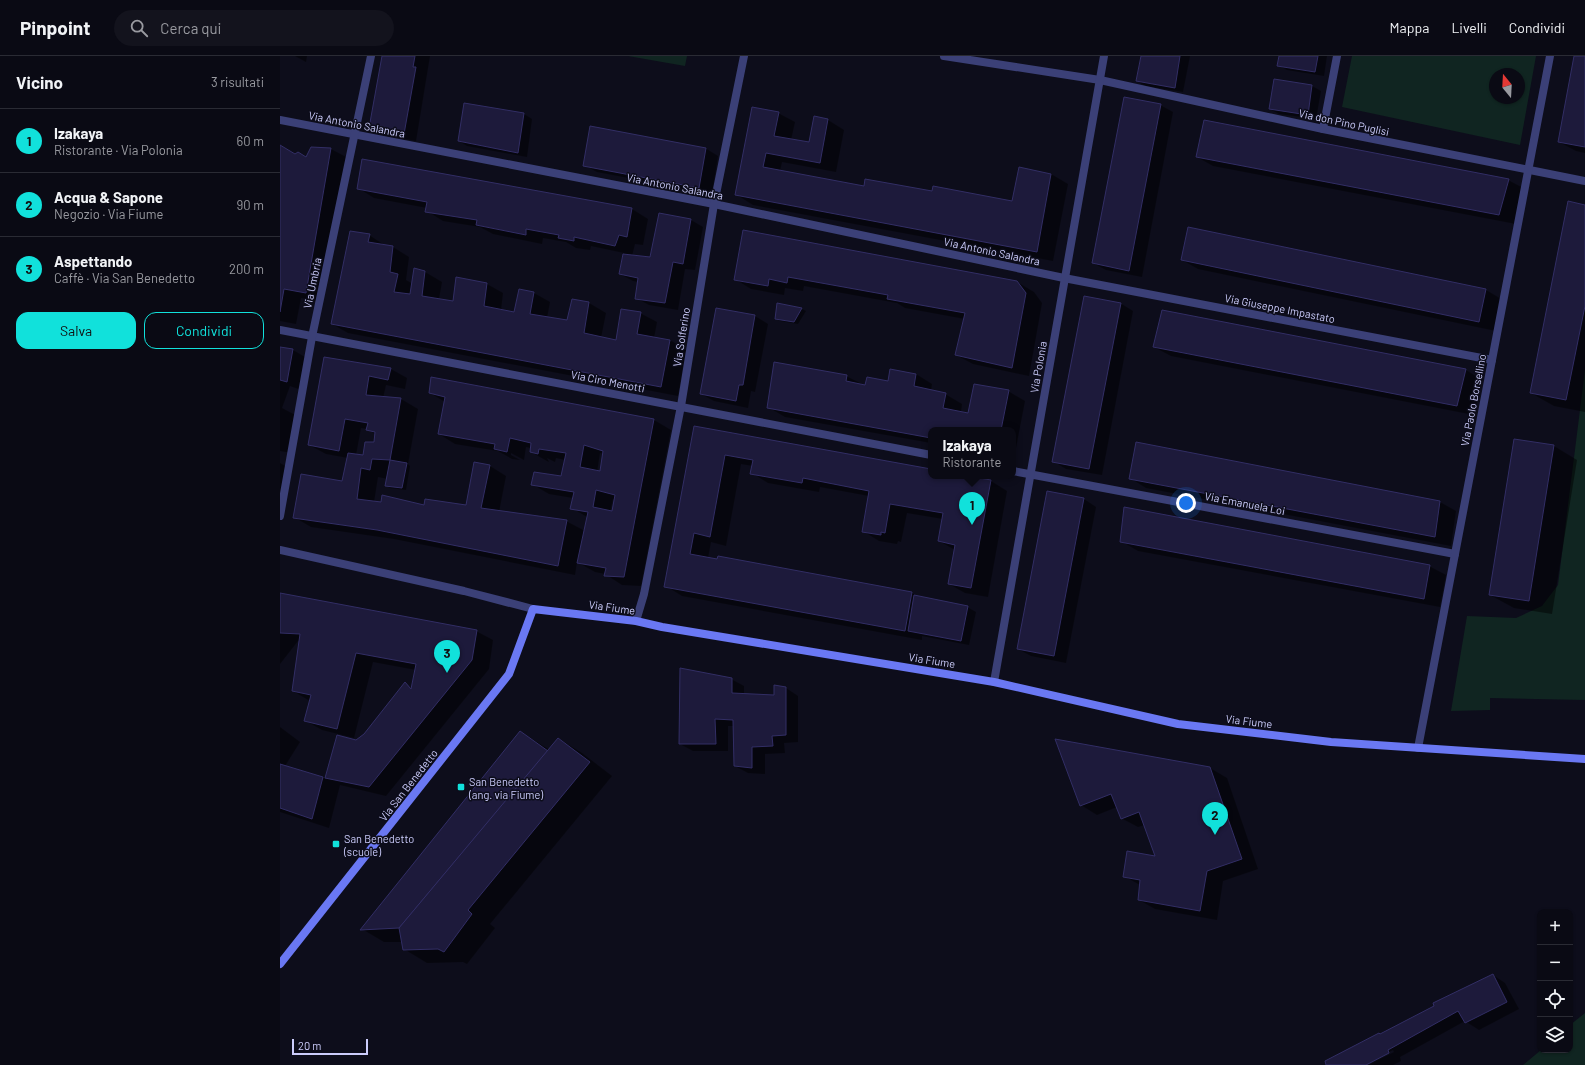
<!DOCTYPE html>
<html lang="it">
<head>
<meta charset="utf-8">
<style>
  :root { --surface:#0a0a14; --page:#13131d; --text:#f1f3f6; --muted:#999aa0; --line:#2a2b34; --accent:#11e1db }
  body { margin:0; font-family:Barlow,sans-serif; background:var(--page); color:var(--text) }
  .controls { position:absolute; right:12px; bottom:12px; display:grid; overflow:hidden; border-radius:8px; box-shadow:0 1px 3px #0004 }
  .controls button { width:36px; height:36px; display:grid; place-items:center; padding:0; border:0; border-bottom:1px solid var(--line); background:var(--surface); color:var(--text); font:20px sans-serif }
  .compass { position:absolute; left:1209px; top:12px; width:36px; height:36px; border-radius:50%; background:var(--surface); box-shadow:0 1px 3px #0004; rotate:342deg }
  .scale { position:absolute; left:12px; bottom:10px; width:76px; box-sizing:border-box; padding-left:4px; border:2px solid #cbccfb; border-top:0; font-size:11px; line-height:14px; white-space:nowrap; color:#cbccfb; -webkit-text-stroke:3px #0d0d1b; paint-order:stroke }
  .you { position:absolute; left:906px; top:447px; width:14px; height:14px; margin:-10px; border:3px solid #fff; border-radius:50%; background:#1a73e8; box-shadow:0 0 0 6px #1a73e833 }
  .badge { display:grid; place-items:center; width:26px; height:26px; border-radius:50%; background:var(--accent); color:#111; font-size:13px; font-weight:700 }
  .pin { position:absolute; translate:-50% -33px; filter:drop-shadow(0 1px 2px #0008) }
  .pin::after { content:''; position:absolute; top:21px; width:14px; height:12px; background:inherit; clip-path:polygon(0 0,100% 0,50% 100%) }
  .popup { position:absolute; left:648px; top:371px; width:88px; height:52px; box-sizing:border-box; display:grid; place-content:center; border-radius:8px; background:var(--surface); filter:drop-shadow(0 1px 3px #0005); font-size:13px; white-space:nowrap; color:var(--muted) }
  .popup b { font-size:15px; color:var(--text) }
  .popup::after { content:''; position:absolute; left:50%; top:100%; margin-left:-8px; border:8px solid transparent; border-top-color:var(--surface) }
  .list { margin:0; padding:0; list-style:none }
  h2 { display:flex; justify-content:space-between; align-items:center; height:52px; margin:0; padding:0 16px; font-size:17px }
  h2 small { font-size:13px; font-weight:400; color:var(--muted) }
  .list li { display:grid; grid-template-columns:26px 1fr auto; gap:12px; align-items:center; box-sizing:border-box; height:64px; padding:0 16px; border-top:1px solid var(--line) }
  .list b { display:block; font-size:15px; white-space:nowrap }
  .list p { margin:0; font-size:13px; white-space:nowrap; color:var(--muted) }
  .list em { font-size:13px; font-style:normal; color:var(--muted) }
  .actions { display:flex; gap:8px; padding:12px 16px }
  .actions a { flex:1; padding:9px 0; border:1px solid var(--accent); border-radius:12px; text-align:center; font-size:14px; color:var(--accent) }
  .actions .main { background:var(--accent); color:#111 }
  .icon { flex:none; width:22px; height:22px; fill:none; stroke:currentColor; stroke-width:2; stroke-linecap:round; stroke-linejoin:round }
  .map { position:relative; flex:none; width:1305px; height:1009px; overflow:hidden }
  header { display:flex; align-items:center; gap:24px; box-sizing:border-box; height:56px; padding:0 20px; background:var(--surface); border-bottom:1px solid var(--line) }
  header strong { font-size:19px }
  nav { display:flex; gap:22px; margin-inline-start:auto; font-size:14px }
  .search { width:280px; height:36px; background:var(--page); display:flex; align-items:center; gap:10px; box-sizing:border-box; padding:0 14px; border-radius:22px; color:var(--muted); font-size:15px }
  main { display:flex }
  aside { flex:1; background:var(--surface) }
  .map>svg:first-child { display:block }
  .green { fill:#102521; fill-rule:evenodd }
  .shadow { fill:#0007; fill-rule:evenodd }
  .building { fill:#1d1a3b; stroke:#322e65; fill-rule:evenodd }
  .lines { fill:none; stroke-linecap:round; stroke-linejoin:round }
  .service { stroke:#3b4077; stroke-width:8 }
  .minor { stroke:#3b4077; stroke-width:8 }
  .tertiary { stroke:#3b4077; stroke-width:8 }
  .secondary { stroke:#6a78f3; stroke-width:8 }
  .poi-dot { fill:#11e1db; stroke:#0d0d1b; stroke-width:1.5 }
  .labels { text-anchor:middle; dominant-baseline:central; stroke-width:3; stroke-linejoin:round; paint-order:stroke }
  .street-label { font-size:11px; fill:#cbccfb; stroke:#0d0d1b }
  .poi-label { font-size:11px; fill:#cbccfb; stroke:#0d0d1b; text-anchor:start }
</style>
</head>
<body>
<header>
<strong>Pinpoint</strong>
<div class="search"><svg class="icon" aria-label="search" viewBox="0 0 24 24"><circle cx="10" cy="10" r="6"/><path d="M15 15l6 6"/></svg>Cerca qui</div>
<nav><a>Mappa</a><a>Livelli</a><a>Condividi</a></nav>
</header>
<main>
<aside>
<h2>Vicino<small>3 risultati</small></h2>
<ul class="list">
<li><span class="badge">1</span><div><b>Izakaya</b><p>Ristorante · Via Polonia</p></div><em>60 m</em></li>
<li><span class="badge">2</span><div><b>Acqua &amp; Sapone</b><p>Negozio · Via Fiume</p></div><em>90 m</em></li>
<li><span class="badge">3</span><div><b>Aspettando</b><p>Caffè · Via San Benedetto</p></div><em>200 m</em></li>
</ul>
<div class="actions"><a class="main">Salva</a><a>Condividi</a></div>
</aside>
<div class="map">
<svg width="1305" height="1009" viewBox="0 0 1305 1009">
  <rect width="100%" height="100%" fill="#0d0d1b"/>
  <g class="green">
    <polygon points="348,0 407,0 405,10"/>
    <path d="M1072,0H1256L1240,89L1062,51ZM1215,18H1239V42H1215Z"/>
    <polygon points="1305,314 1305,644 1210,642 1210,654 1171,655 1187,560 1236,562 1262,550 1278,529"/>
    <polygon points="1305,957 1305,1009 1243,1009 1261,994 1290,994 1290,969"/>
  </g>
  <g class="shadow">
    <polygon points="15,0 27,0 26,6"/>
    <polygon points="103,0 150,0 136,85 103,79 91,71"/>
    <polygon points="862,0 910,0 903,36 865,30 857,25"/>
    <polygon points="1000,0 1047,0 1044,20 1007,14 998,9"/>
    <polygon points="1295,0 1305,0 1305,97 1296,95 1279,86"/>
    <polygon points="994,24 1032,30 1041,35 1036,63 999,58 990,53"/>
    <polygon points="185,48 244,58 252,63 247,101 187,90 179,85"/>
    <polygon points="880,49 893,56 862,221 826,214 813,207"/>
    <polygon points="498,57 515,66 511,84 529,88 548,64 564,74 556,116 502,106 500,115 585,131 653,136 733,146 739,112 771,118 788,128 773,205 473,149 457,139"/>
    <polygon points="0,90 15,99 27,102 31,92 51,93 68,102 42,246 21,242 16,268 0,265"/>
    <polygon points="425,92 438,100 432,138 317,116 304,109"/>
    <polygon points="917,101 1228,124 1245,133 1236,168 933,110"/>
    <polygon points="78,132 352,153 368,163 363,189 355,188 352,200 371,202 411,164 423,171 415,214 405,213 398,254 369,249 356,242 359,226 353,225 340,218 344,197 311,190 310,194 296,192 286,186 263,182 262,188 213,178 200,171 163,165 147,155 147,152 94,142"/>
    <polygon points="1305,150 1305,356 1274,350 1251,337"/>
    <polygon points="909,172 1206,234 1223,244 1216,275 918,213 902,204"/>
    <polygon points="464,175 737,226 754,236 762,247 749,320 693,308 676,299 685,263 625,252 617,247 524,230 523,235 505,232 504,239 471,233 455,223"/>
    <polygon points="89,179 106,190 113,191 129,201 126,224 133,228 135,214 145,216 162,226 159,243 174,246 207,228 223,237 221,254 235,257 254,237 270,246 267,262 288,265 292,244 309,247 326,257 321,282 337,285 360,257 377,266 374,282 390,284 406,294 398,340 68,277 52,268"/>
    <polygon points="840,247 853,255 822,419 786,413 773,405"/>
    <polygon points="498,248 522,253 526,255 518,268 500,265 496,263"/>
    <polygon points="437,253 475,260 488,268 475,336 471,335 468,352 434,345 421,338"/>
    <polygon points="883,255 1186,314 1202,324 1194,359 891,300 874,291"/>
    <polygon points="0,292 13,294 30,304 24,335 10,330 2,352 19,361 12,397 0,395"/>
    <path d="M45,302L111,313L127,322L125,333L106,329L103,342L121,343L138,353L128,408L130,410L126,434L110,432L106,430L108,423L98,421L94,446L144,450H187L195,408L210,410L226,420L219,456L286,465L305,475L307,461L292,452L293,442L269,438L252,428L282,421L285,404L276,402L275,406L267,402L269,406L267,405L251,396V392L246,391L244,404L231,397V399L240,404L232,403L218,395L175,388L159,378L165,346L150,337L152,322L374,364L391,374L361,530L342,529L325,518L315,516L297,506L295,519L114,483L31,471L14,461L63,426L68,402L46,398L29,389ZM81,372L88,373L96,379L95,387L84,400L76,399ZM320,397L323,398L321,417L317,416ZM333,443L335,444L333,456H330Z"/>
    <polygon points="636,318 652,328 651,335 665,338 682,348 681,356 689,358 728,335 745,345 734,402 733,374 651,374 651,387 505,361 488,351 566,320 586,330 609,326"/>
    <polygon points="415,371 651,414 651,420 682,420 711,425 727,435 708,541 685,537 669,528 675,494 659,485 663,463 627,457 621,486 618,485 617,488 599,485 583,475 589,440 540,431 539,436 488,427 472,417 473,410 461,408 446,490 431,486 428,502 438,504 439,501 632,537 640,542 687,551 696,556 689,589 642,580 642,584 402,540 386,530"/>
    <polygon points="1274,390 1297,404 1272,558 1234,552 1210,539"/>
    <polygon points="0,407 10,413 0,461"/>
    <polygon points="850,422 1160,446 1176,455 1171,490 866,432"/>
    <polygon points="768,437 804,443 816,451 786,607 751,600 738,593"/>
    <polygon points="841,485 1149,510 1166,519 1160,551 858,495"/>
    <polygon points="0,538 196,575 213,584 209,613 106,740 60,729 49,772 0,756 0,671 20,686 5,710 46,723 57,681 76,685 85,679 125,628 132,632 136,614 93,606 74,682 42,674 26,665 30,645 13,635 20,585 18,585 0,608"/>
    <polygon points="451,623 464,630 464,639 495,640 506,632 518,640 518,686 504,687 505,697 485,698 485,718 468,717 455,710 454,670 448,670 448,695 413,695 400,688"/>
    <polygon points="240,676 270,694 279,683 302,697 332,720 210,868 215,872 187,908 183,906 147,907 124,893 123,886 104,886 82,873"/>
    <polygon points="777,684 930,712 947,722 978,813 943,825 937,864 875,853 859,844 860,829 844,820 877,801 865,769 858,771 841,762 837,751 817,759 801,749"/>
    <polygon points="1213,919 1225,927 1239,953 1199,974 1185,965 1120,1001 1121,1005 1113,1009 1088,1009 1114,996 1113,994 1084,1009 1048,1009"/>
  </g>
  <g class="building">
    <polygon points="102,0 135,0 133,11 136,11 124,78 89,72"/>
    <polygon points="861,0 900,0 895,32 856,25"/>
    <polygon points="999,0 1038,0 1035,16 997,10"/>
    <polygon points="1294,0 1305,0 1305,91 1278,86"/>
    <polygon points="994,23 1032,29 1028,59 989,53"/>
    <polygon points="844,41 881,48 849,215 812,207"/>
    <polygon points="184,47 244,57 238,97 178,85"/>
    <polygon points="472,51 499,56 494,80 529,86 534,60 548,63 540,107 486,97 483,111 584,130 585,123 652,135 653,130 732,145 739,111 771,118 757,196 455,139"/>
    <polygon points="924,64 1229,123 1219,159 916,101"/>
    <polygon points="310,70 426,92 419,132 303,110"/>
    <polygon points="0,89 15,98 18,96 26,101 31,91 51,92 26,237 4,233 0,256"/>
    <polygon points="82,103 352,152 347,181 339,179 335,190 294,181 294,185 278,182 279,179 246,173 246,179 196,169 197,164 145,156 147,146 77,133"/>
    <polygon points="1288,145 1305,149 1305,250 1286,344 1250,337"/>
    <polygon points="379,157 411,163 403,208 393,206 385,247 355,243 358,222 339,218 343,198 370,201"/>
    <polygon points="908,171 1206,233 1199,266 901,204"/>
    <polygon points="463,174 737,225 746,237 732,312 675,299 685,257 607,243 608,239 508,221 507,227 489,223 488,230 454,224"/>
    <polygon points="70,175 90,178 88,186 113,190 110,216 118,218 114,236 130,238 134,212 145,215 142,240 173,245 176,221 207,227 204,250 234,256 239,233 254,236 250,258 287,264 292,243 309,246 304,277 336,284 341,253 361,256 357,278 390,284 381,331 51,268"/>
    <polygon points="804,240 841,247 809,413 772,406"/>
    <polygon points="497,247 522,252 514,266 495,263"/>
    <polygon points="436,252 475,259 463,329 459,329 456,345 420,338"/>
    <polygon points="882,254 1186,313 1177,350 873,291"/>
    <polygon points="0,291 13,293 7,326 0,324"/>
    <polygon points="44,301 111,312 108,324 89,320 86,339 121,342 110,404 92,403 90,414 81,412 77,443 101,446 102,439 144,449 145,443 186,449 194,406 210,409 201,452 287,464 278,510 97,474 13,462 21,418 62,425 68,397 83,399 85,386 94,386 95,376 86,374 88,367 65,363 59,395 28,389"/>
    <polygon points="494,306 567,319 566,325 585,329 587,321 608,325 610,313 636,318 634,330 666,337 663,352 688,357 694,328 729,334 721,374 651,374 651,382 487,352"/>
    <path d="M151,321L374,363L344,521L324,520L326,512L297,507L308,456L290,453L294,436L251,429L254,416L281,420L286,397L259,393L258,398L250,396L251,387L230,382L227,396L214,393L215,388L158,378L165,341L149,337ZM304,389L323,395L320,415L300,411ZM316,434L335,439L332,455L313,451Z"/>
    <polygon points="414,370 651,413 651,420 688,420 711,424 691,532 668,528 675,489 658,485 663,457 610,448 605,477 601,476 601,479 582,476 589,435 523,422 522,427 470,418 473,404 445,399 430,481 414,477 410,498 437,503 438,500 632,536 625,575 384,531"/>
    <polygon points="1234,383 1274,389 1249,545 1209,539"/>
    <polygon points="856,386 1160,445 1155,481 849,423"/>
    <polygon points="110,404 127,407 122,432 105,430"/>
    <polygon points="767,435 804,442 774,600 737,593"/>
    <polygon points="844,451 1150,509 1144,543 840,486"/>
    <polygon points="0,537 197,574 192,604 89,731 45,722 57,679 76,684 84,678 125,626 131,633 136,608 76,597 57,673 24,665 31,639 12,635 20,578 0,577"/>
    <polygon points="634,539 688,550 681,585 628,575"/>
    <polygon points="400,612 452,622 452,637 494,639 494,629 506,631 506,679 492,680 493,690 472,691 472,712 454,710 453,664 435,663 436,688 399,688"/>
    <polygon points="240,675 268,695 119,872 80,874"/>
    <polygon points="278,682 310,706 188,854 192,858 164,896 158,893 123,894 119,872"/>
    <polygon points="775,683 930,711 962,803 927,815 920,855 858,844 860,824 843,821 847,795 875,800 859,756 841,763 831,738 800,750"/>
    <polygon points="0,708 43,721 32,763 0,752"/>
    <polygon points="1213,918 1227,946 1185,967 1178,955 1108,994 1109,997 1086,1009 1046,1009 1045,1005 1099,977 1100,978 1154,950 1153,947"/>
  </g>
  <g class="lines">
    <polyline class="service" points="664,0 820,24"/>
    <g class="minor">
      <polyline points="820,24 1043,73 1305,125"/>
      <polyline points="0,64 434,148 784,222 1212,304"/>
      <polyline points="1043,73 1057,0"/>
      <polyline points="0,274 651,399"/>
      <polyline points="733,415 1175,498"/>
      <polyline points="0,460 32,281 91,0"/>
      <polyline points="356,565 364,538 401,350 434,148 464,0"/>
      <polyline points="714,626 824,0"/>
      <polyline points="1138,692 1270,0"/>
    </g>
    <polyline class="tertiary" points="0,494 184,535 253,553"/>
    <polyline class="secondary" points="0,908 229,618 253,553 356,565 382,571 714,626 898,668 1051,686 1305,703"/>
  </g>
  <g class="poi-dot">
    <rect x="177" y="727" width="8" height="8" rx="2"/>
    <rect x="52" y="784" width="8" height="8" rx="2"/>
  </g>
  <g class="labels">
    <g class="street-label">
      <text transform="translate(1064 66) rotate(12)">Via don Pino Puglisi</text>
      <text transform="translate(77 68) rotate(11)">Via Antonio Salandra</text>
      <text transform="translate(395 130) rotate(11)">Via Antonio Salandra</text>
      <text transform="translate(712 195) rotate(12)">Via Antonio Salandra</text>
      <text transform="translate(32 227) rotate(-78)">Via Umbria</text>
      <text transform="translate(1000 252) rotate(11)">Via Giuseppe Impastato</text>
      <text transform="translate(401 281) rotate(-81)">Via Solferino</text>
      <text transform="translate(758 311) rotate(-80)">Via Polonia</text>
      <text transform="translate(328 325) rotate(11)">Via Ciro Menotti</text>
      <text transform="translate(1193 344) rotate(-79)">Via Paolo Borsellino</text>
      <text transform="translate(965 447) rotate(11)">Via Emanuela Loi</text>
      <text transform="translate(332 551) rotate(8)">Via Fiume</text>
      <text transform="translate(652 604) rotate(9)">Via Fiume</text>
      <text transform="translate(969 665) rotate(7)">Via Fiume</text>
      <text transform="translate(128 729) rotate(-52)">Via San Benedetto</text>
    </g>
    <g class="poi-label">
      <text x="189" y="725">San Benedetto<tspan x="189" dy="13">(ang. via Fiume)</tspan></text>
      <text x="64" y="782">San Benedetto<tspan x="64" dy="13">(scuole)</tspan></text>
    </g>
  </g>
</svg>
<div class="controls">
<button>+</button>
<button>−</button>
<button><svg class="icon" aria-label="locate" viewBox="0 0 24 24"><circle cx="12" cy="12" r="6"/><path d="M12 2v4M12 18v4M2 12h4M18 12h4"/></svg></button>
<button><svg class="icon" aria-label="layers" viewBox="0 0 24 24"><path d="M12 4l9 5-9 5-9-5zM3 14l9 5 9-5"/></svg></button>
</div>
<svg class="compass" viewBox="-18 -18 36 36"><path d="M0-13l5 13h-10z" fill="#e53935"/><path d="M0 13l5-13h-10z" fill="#999aa0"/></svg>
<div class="scale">20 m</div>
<div class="you"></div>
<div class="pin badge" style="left:692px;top:469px">1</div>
<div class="popup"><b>Izakaya</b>Ristorante</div>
<div class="pin badge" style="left:935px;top:779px">2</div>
<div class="pin badge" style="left:167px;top:617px">3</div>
</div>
</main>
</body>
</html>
